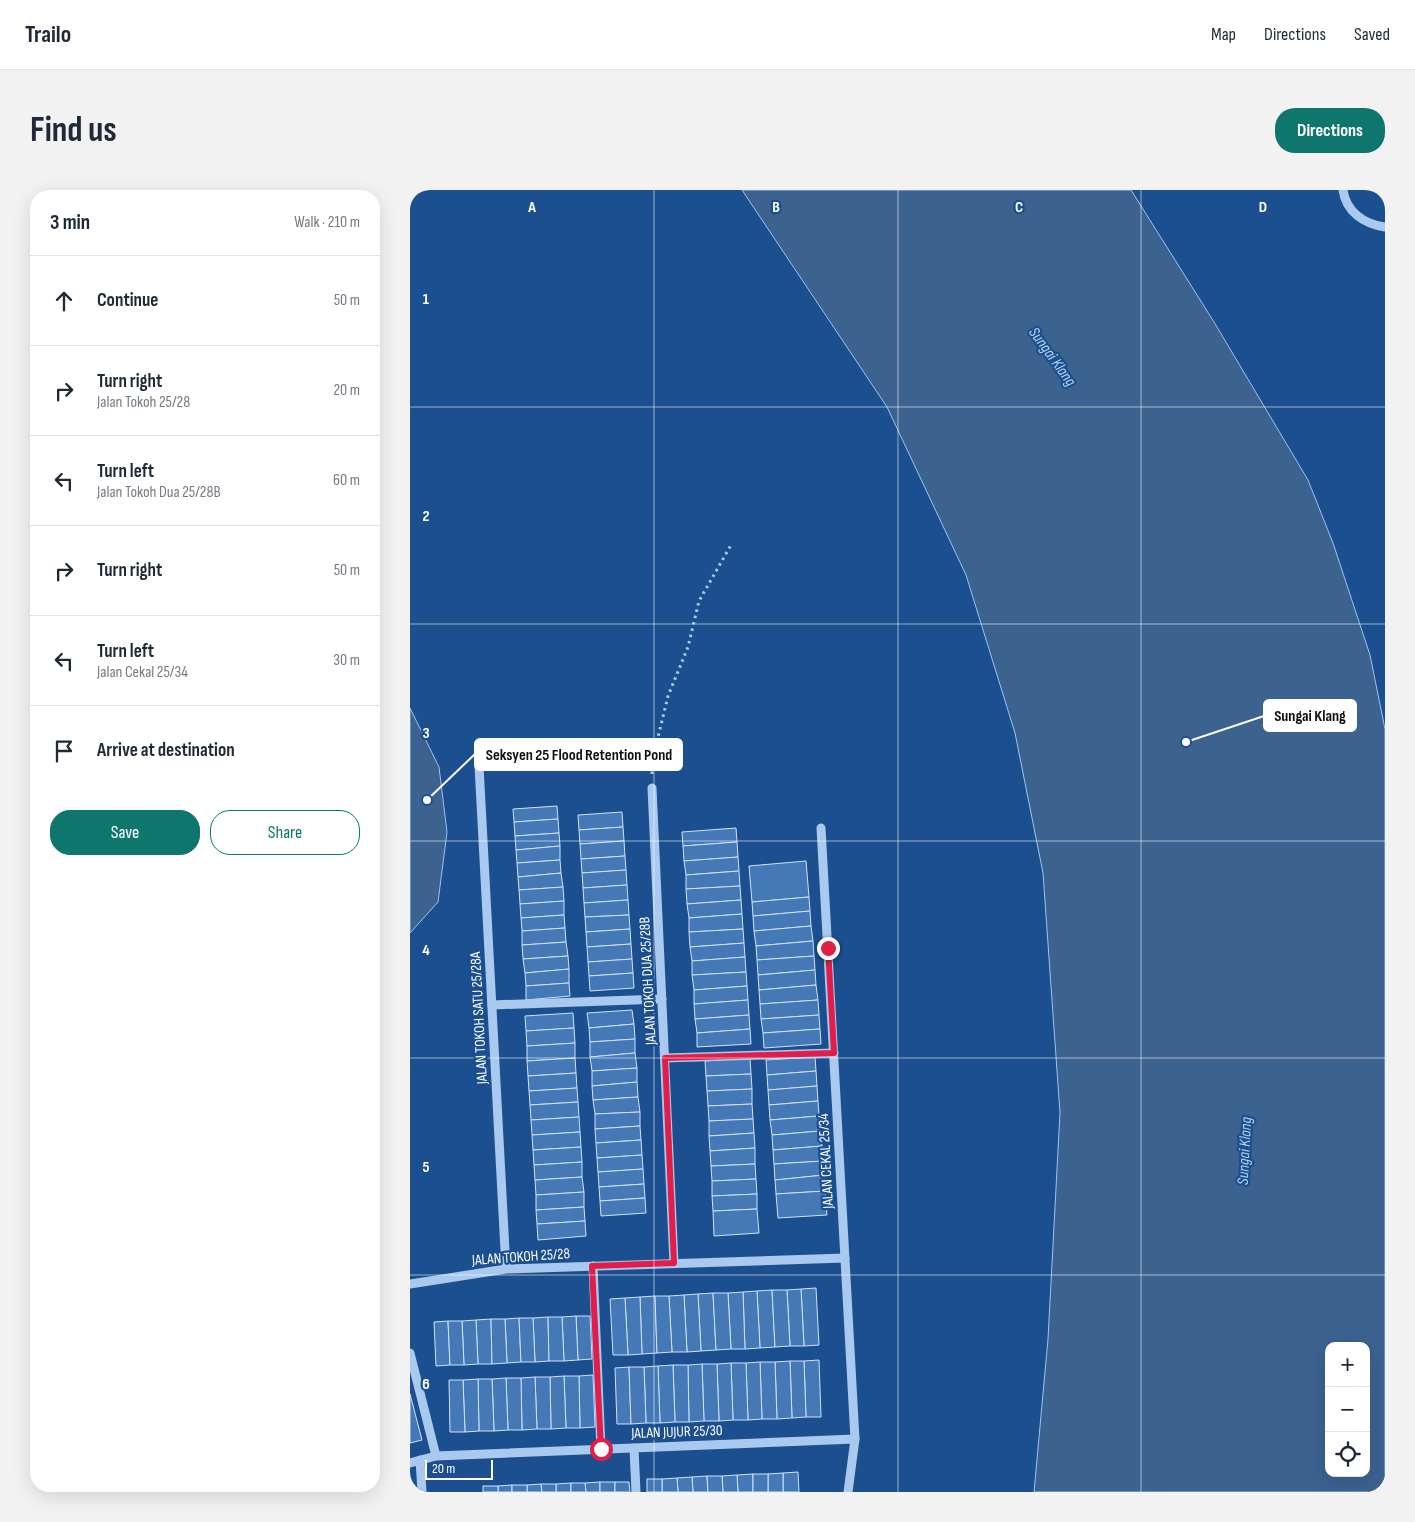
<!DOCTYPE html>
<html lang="en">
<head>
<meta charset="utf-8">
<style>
  :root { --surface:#fff; --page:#f2f2f3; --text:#1f2937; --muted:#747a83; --line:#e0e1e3; --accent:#0f766e }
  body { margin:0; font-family:"Sofia Sans Condensed",sans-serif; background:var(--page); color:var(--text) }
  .controls { position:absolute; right:15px; bottom:15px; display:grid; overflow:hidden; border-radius:10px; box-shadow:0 5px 20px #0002 }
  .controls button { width:45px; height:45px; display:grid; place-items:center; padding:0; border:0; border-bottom:1px solid var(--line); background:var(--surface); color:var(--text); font:25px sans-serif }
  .scale { position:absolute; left:15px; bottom:12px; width:68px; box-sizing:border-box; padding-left:5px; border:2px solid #fff; border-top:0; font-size:14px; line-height:18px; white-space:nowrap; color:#fff; -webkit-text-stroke:4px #1b4f8f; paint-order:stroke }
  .stop { position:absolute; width:15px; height:15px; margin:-11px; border:4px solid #e11d48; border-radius:50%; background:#fff }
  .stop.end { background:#e11d48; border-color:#fff; box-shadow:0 1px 5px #0008 }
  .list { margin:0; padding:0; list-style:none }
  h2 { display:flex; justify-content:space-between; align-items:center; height:65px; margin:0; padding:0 20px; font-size:21px }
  h2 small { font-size:16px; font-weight:400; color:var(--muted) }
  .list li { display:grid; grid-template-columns:32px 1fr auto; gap:15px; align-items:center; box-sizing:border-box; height:90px; padding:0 20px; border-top:1px solid var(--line) }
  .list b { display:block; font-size:19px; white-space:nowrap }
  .list p { margin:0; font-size:16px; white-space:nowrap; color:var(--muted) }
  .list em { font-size:16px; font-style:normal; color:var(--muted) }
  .actions { display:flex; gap:10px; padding:15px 20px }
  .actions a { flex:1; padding:11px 0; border:1px solid var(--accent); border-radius:20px; text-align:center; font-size:18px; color:var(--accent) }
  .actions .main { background:var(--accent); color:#fff }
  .icon { flex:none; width:28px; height:28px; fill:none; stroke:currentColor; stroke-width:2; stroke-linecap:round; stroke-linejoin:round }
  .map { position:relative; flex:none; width:975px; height:1302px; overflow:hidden; border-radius:20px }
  header { display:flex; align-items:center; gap:30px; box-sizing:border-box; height:70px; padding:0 25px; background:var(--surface); border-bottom:1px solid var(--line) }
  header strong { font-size:24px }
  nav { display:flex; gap:28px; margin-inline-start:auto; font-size:18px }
  .intro { display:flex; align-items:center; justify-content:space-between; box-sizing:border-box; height:120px; padding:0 30px }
  h1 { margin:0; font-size:35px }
  .button { padding:12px 22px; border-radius:20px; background:var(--accent); color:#fff; font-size:18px; font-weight:700 }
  main { display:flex; gap:30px; padding:0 30px }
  aside { flex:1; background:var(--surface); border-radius:20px; box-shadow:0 5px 20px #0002 }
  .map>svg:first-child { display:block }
  .water { fill:#3c6290; stroke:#9cc4f0; fill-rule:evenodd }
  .building { fill:#4478b7; stroke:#cfe3fa }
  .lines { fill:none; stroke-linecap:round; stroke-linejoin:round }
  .path { stroke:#a9c9ee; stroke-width:3; stroke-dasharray:2.5 4; stroke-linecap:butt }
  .minor { stroke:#a9c9ee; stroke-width:9 }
  .route { stroke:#e11d48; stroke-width:6 }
  .grid { fill:none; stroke:#fff; stroke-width:1; stroke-opacity:0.55 }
  .labels { text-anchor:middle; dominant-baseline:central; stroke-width:4.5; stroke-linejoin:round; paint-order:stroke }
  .street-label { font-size:15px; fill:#fff; stroke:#1b4f8f }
  .water-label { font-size:16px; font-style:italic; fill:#b5d3f5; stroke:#1b4f8f }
  .grid-label { font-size:16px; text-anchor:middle; font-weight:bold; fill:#fff; stroke:#1b4f8f; stroke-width:4.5; stroke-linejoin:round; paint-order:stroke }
  .leader { fill:none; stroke:#fff; stroke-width:2 }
  .callout-dot { fill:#fff; stroke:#1b4f8f; stroke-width:2 }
  .callout { fill:#fff; stroke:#fff; stroke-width:2 }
  .callout-label { font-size:16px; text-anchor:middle; font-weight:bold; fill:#111 }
</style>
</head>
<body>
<header>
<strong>Trailo</strong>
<nav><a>Map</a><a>Directions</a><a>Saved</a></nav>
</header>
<div class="intro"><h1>Find us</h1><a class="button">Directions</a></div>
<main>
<aside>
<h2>3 min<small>Walk · 210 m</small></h2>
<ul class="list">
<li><svg class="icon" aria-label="ahead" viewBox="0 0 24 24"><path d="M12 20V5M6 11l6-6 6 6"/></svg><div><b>Continue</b></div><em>50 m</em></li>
<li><svg class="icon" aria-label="right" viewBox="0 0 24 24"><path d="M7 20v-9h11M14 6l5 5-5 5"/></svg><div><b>Turn right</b><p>Jalan Tokoh 25/28</p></div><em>20 m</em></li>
<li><svg class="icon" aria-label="left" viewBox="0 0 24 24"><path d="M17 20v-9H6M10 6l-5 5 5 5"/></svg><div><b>Turn left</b><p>Jalan Tokoh Dua 25/28B</p></div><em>60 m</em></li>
<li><svg class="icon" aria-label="right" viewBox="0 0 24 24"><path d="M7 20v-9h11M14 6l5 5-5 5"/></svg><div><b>Turn right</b></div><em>50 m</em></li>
<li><svg class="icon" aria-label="left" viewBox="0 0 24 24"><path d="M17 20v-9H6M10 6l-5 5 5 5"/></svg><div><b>Turn left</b><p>Jalan Cekal 25/34</p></div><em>30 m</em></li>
<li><svg class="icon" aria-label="arrive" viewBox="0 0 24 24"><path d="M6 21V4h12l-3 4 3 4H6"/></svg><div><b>Arrive at destination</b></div></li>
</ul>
<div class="actions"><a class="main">Save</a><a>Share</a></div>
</aside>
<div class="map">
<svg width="975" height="1302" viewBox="0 0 975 1302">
  <rect width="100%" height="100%" fill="#1b4f8f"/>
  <g class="water">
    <path d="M332,0H721L804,132L898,290L923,353L960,465L975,539V1302H624L638,1149L650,923L633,683L605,543L556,385L477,217ZM919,1156H956V1283H919Z"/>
    <polygon points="0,518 29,577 37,642 28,712 0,743"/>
  </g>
  <g class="building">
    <polygon points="147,616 148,629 104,632 103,619"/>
    <polygon points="212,622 213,637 169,640 168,625"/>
    <polygon points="148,629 149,643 105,646 104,632"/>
    <polygon points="213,637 214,651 170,654 169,640"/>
    <polygon points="326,638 327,652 273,656 272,642"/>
    <polygon points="149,643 150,656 106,660 105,646"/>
    <polygon points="214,651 215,666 171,669 170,654"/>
    <polygon points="327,652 328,667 274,671 273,656"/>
    <polygon points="150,656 150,670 107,673 106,660"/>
    <polygon points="215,666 216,680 172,683 171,669"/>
    <polygon points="328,667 329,681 276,685 274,671"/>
    <polygon points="150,670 151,683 108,687 107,673"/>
    <polygon points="396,671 399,707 342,712 339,676"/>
    <polygon points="216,680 217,695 173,698 172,683"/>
    <polygon points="329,681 330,696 276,699 276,685"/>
    <polygon points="151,683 153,697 109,700 108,687"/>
    <polygon points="217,695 218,710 174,713 173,698"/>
    <polygon points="330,696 331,710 277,714 276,699"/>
    <polygon points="153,697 154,711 110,714 109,700"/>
    <polygon points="399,707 400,721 343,726 342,712"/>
    <polygon points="218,710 219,725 175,727 174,713"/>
    <polygon points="331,710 332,724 279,728 277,714"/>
    <polygon points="154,711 154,725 111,728 110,714"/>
    <polygon points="400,721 401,736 344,741 343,726"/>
    <polygon points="332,724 333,739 279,742 279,728"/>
    <polygon points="154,725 155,738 112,741 111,728"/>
    <polygon points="219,725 220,739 176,742 175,727"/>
    <polygon points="401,736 403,751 346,756 344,741"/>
    <polygon points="155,738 156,752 112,755 112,741"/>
    <polygon points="220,739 221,754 177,757 176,742"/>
    <polygon points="333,739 334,753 280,757 279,742"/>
    <polygon points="403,751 404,766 347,770 346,756"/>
    <polygon points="156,752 158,766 113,769 112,755"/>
    <polygon points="334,753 335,767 282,771 280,757"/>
    <polygon points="221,754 222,769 178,772 177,757"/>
    <polygon points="158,766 159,779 115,783 113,769"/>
    <polygon points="404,766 405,780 348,785 347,770"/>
    <polygon points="335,767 336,782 282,785 282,771"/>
    <polygon points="222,769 223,783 179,786 178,772"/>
    <polygon points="159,779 159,793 116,796 115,783"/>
    <polygon points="405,780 406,795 349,800 348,785"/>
    <polygon points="336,782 337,796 284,800 282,785"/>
    <polygon points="223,783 224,798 180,801 179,786"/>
    <polygon points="159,793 160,806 116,810 116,796"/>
    <polygon points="406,795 408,810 350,814 349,800"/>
    <polygon points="337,796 338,810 284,814 284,800"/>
    <polygon points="338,810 339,825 285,829 284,814"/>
    <polygon points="408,810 409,825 351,829 350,814"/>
    <polygon points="222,820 224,834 179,838 177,823"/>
    <polygon points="163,823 164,838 116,841 115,826"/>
    <polygon points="339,825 340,839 287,843 285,829"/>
    <polygon points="409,825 410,839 353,843 351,829"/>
    <polygon points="224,834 225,849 180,852 179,838"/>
    <polygon points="164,838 165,853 117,856 116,841"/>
    <polygon points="340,839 341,854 287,857 287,843"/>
    <polygon points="410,839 411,854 354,858 353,843"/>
    <polygon points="225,849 225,863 180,867 180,852"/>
    <polygon points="165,853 165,868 117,871 117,856"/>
    <polygon points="225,863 227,878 182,881 180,867"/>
    <polygon points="405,867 406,881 357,885 356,870"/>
    <polygon points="165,868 166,883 118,886 117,871"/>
    <polygon points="340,868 341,884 296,886 295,871"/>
    <polygon points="227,878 227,892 182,896 182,881"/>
    <polygon points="406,881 407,896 358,900 357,885"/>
    <polygon points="166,883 167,898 119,901 118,886"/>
    <polygon points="341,884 342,899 297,901 296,886"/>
    <polygon points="227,892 228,907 183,910 182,896"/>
    <polygon points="407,896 408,911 359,915 358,900"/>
    <polygon points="167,898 168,912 120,915 119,901"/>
    <polygon points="342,899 342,914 298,916 297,901"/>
    <polygon points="228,907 230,922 185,924 183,910"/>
    <polygon points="408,911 409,926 360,930 359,915"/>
    <polygon points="168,912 169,927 121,930 120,915"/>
    <polygon points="342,914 343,929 299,931 298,916"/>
    <polygon points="230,922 230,936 185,939 185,924"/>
    <polygon points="409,926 410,941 362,945 360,930"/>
    <polygon points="169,927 170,942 122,945 121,930"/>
    <polygon points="343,929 344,943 299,946 299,931"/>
    <polygon points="230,936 231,950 186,953 185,939"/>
    <polygon points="410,941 412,956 363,960 362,945"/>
    <polygon points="170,942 171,957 123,960 122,945"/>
    <polygon points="344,943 345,958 300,961 299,946"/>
    <polygon points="231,950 232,965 187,968 186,953"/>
    <polygon points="412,956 413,971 364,974 363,960"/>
    <polygon points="171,957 172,972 124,975 123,960"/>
    <polygon points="345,958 345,974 301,976 300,961"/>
    <polygon points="232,965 233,979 188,982 187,968"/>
    <polygon points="413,971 414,985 365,990 364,974"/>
    <polygon points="172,972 172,987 125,990 124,975"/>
    <polygon points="345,974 346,989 302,991 301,976"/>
    <polygon points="233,979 234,994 189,997 188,982"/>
    <polygon points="414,985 415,1001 366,1004 365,990"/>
    <polygon points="172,987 174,1002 126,1005 125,990"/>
    <polygon points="346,989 347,1004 302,1006 302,991"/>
    <polygon points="234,994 235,1008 190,1011 189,997"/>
    <polygon points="415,1001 417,1025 368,1028 366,1004"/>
    <polygon points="174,1002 174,1017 126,1020 126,1005"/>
    <polygon points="347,1004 347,1019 303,1021 302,1006"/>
    <polygon points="235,1008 236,1023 191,1026 190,1011"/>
    <polygon points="174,1017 175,1031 127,1034 126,1020"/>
    <polygon points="347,1019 349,1043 304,1046 303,1021"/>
    <polygon points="175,1031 176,1046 128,1050 127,1034"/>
    <polygon points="406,1098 409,1155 394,1156 391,1099"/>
    <polygon points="391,1099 394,1156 380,1156 377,1100"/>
    <polygon points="362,1100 365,1157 350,1158 347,1101"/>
    <polygon points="362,1100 377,1100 380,1156 365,1157"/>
    <polygon points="347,1101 350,1158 335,1159 333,1102"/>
    <polygon points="333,1102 335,1159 321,1159 318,1103"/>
    <polygon points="303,1103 306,1160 291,1161 288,1104"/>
    <polygon points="303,1103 318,1103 321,1159 306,1160"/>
    <polygon points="288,1104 291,1161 277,1162 274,1105"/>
    <polygon points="274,1105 277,1162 262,1162 259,1106"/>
    <polygon points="245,1106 247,1163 232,1164 230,1107"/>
    <polygon points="245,1106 259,1106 262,1162 247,1163"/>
    <polygon points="230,1107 232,1164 218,1165 215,1108"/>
    <polygon points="215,1108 218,1165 203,1165 200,1109"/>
    <polygon points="166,1126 180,1126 182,1169 168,1170"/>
    <polygon points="166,1126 168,1170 154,1171 152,1127"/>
    <polygon points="138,1127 139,1171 125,1172 123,1128"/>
    <polygon points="138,1127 152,1127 154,1171 139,1171"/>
    <polygon points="109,1128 111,1172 97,1173 95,1129"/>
    <polygon points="109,1128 123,1128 125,1172 111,1172"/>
    <polygon points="81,1129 82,1174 68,1174 66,1130"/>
    <polygon points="81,1129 95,1129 97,1173 82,1174"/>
    <polygon points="66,1130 68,1174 54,1175 52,1131"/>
    <polygon points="38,1131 40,1175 26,1176 24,1132"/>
    <polygon points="38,1131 52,1131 54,1175 40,1175"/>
    <polygon points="409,1170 411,1227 396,1227 394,1171"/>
    <polygon points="380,1171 394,1171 396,1227 382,1228"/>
    <polygon points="380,1171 382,1228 367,1229 365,1172"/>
    <polygon points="350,1172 365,1172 367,1229 352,1229"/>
    <polygon points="350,1172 352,1229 338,1230 336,1173"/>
    <polygon points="321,1173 336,1173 338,1230 323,1230"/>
    <polygon points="321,1173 323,1230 309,1231 307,1174"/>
    <polygon points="292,1174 307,1174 309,1231 294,1231"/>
    <polygon points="292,1174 294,1231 279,1232 278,1175"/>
    <polygon points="263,1175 278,1175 279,1232 265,1232"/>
    <polygon points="263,1175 265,1232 250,1233 248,1176"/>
    <polygon points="248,1176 250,1233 236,1233 234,1177"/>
    <polygon points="219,1177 221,1234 207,1234 205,1178"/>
    <polygon points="219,1177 234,1177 236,1233 221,1234"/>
    <polygon points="183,1185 185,1237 170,1238 169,1186"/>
    <polygon points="154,1186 169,1186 170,1238 156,1238"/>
    <polygon points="154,1186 156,1238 141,1239 140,1187"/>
    <polygon points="125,1187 140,1187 141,1239 127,1239"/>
    <polygon points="125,1187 127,1239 112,1240 111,1188"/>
    <polygon points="96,1188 111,1188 112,1240 98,1240"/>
    <polygon points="96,1188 98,1240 84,1241 82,1189"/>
    <polygon points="68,1189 82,1189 84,1241 69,1241"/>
    <polygon points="68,1189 69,1241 55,1242 53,1190"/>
    <polygon points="39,1190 53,1190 55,1242 40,1242"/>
    <polygon points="0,1204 12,1250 0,1253"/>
    <polygon points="388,1282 389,1302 373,1302 373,1283"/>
    <polygon points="373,1283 373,1302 358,1302 358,1284"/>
    <polygon points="343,1284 343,1302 328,1302 327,1285"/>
    <rect x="343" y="1284" width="15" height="18"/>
    <polygon points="327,1285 328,1302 313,1302 312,1286"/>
    <polygon points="297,1286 298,1302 283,1302 282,1287"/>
    <polygon points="297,1286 312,1286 313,1302 298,1302"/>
    <polygon points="282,1287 283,1302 268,1302 267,1288"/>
    <polygon points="267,1288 268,1302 252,1302 252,1289"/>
    <rect x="237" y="1289" width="15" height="13"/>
    <polygon points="190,1292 190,1302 176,1302 175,1293"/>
    <rect x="190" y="1292" width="15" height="10"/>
    <polygon points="205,1292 219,1292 220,1302 205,1302"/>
    <polygon points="161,1293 161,1302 146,1302 146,1294"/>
    <polygon points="161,1293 175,1293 176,1302 161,1302"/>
    <polygon points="131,1294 132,1302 117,1302 117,1295"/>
    <polygon points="131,1294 146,1294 146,1302 132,1302"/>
    <polygon points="102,1295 102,1302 88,1302 88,1296"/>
    <rect x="102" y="1295" width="15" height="7"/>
    <rect x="73" y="1296" width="15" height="6"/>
  </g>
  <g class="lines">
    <polyline class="path" points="242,584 242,572 258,506 278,457 289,411 321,355"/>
    <g class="minor">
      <path d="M933,0C936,22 954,34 975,37"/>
      <polyline points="69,576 96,1079"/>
      <polyline points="242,598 264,1073"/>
      <polyline points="411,638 445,1249 438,1302"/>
      <polyline points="82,815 252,809"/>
      <polyline points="255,868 424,863"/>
      <polyline points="183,1076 191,1259"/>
      <polyline points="0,1094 96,1079 435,1068"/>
      <polyline points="0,1163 26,1266"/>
      <polyline points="224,1258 226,1302"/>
      <polyline points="10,1270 12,1302"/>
      <polyline points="0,1273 26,1266 445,1249"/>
    </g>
  </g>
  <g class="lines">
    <polyline class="route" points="191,1259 182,1076 264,1073 255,868 424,863 418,758"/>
  </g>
  <path class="grid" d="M244,0V1302M488,0V1302M731,0V1302M0,217H975M0,434H975M0,651H975M0,868H975M0,1085H975"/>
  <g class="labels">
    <g class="street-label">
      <text transform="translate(238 791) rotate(-93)">JALAN TOKOH DUA 25/28B</text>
      <text transform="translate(69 828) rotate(-93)">JALAN TOKOH SATU 25/28A</text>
      <text transform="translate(416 971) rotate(-93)">JALAN CEKAL 25/34</text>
      <text transform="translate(111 1067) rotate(-4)">JALAN TOKOH 25/28</text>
      <text transform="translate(267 1242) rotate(-2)">JALAN JUJUR 25/30</text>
    </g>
    <g class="water-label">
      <text transform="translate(642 167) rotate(54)">Sungai Klang</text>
      <text transform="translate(835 961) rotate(-87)">Sungai Klang</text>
    </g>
  </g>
  <g class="grid-label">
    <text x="122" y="22">A</text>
    <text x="366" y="22">B</text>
    <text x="609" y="22">C</text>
    <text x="853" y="22">D</text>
    <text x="16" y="114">1</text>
    <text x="16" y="331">2</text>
    <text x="16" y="548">3</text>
    <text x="16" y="765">4</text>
    <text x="16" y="982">5</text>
    <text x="16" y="1199">6</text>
  </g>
  <path class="leader" d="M776 552L854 526M17 610L65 564"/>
  <g class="callout-dot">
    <circle cx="776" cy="552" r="5"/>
    <circle cx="17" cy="610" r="5"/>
  </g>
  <g class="callout">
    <rect x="854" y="510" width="92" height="31" rx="5"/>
    <rect x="65" y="549" width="207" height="31" rx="5"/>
  </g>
  <g class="callout-label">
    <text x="900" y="531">Sungai Klang</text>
    <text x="169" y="570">Seksyen 25 Flood Retention Pond</text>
  </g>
</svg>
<div class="controls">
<button>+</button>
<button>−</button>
<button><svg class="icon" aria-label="locate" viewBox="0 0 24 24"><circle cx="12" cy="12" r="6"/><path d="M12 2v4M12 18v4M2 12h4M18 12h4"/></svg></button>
</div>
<div class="scale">20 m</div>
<div class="stop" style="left:191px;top:1259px"></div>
<div class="stop end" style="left:418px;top:758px"></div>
</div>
</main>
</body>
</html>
